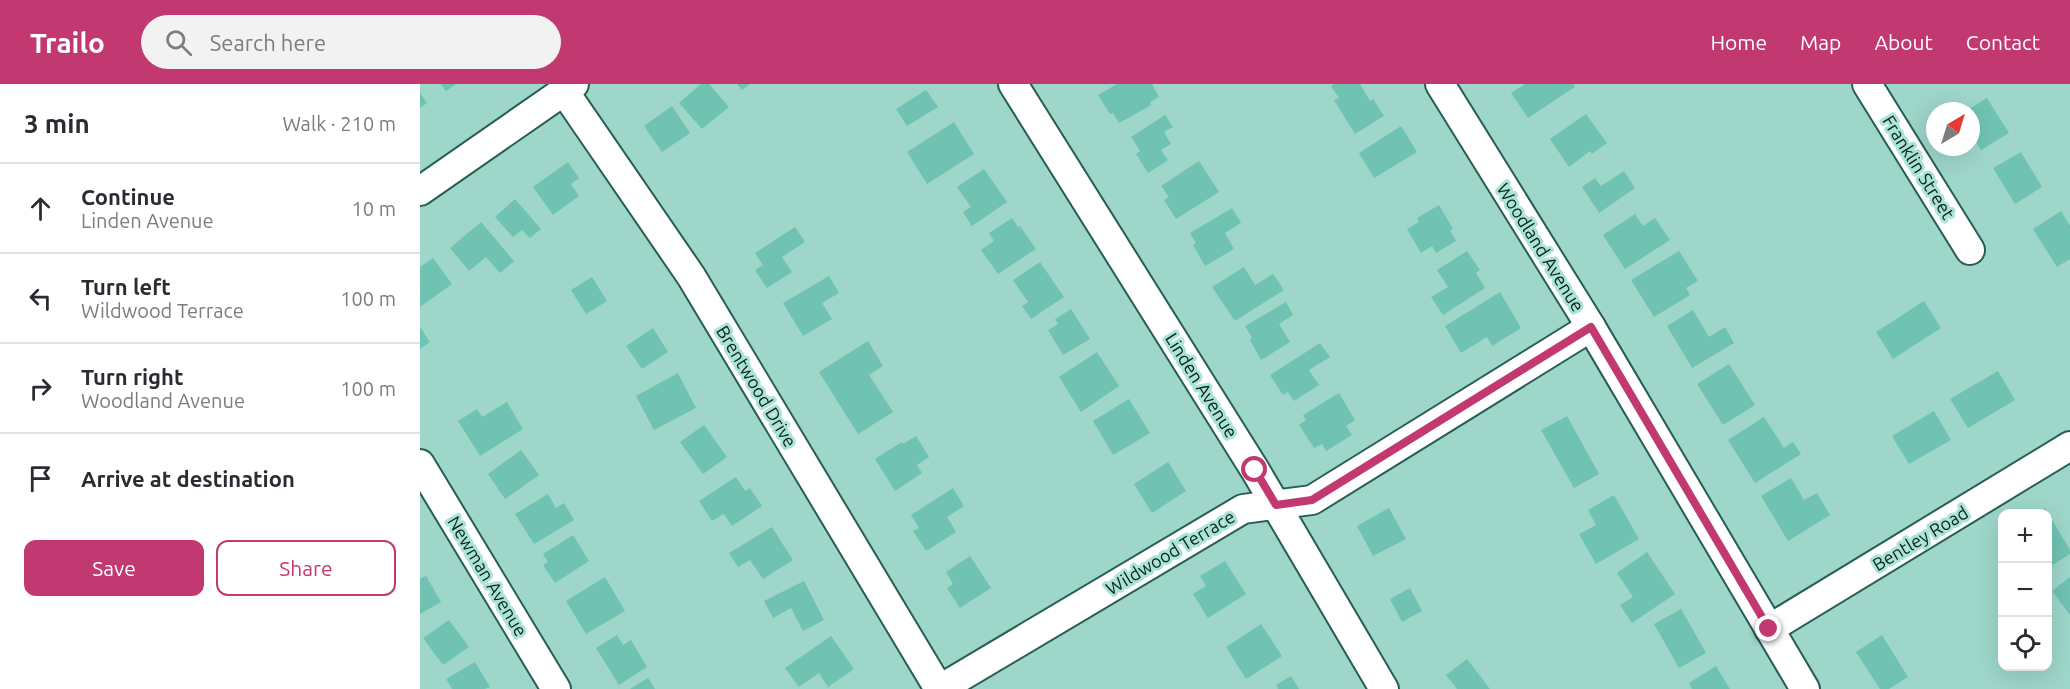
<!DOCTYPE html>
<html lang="en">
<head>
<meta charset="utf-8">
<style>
  :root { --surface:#fff; --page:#f2f2f3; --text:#2b2b33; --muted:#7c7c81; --line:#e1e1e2; --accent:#c23870 }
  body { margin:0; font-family:Ubuntu,sans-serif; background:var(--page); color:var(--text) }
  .controls { position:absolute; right:18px; bottom:18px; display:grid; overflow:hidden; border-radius:12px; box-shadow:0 6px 24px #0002 }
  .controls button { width:54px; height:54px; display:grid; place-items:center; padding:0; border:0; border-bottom:2px solid var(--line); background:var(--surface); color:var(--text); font:30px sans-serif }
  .compass { position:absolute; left:1506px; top:18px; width:54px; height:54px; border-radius:50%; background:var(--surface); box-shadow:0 6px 24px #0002; rotate:38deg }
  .stop { position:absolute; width:18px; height:18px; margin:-14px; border:4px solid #c23870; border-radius:50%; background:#fff }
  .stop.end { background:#c23870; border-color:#fff; box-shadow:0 2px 6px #0008 }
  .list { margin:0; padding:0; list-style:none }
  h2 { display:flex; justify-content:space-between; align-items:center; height:78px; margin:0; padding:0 24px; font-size:26px }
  h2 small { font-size:20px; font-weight:400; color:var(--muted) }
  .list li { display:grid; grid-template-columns:39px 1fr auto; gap:18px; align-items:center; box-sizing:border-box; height:90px; padding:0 24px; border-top:2px solid var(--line) }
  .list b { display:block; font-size:22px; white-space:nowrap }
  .list p { margin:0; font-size:20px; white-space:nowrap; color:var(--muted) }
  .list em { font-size:20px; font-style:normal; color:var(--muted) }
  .actions { display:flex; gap:12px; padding:18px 24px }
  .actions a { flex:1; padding:14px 0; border:2px solid var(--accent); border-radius:12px; text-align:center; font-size:21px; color:var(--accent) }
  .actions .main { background:var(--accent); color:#fff }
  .icon { flex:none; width:33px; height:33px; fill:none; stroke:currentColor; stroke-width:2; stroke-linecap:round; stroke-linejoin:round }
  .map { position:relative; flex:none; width:1650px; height:605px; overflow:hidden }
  header { display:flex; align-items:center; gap:36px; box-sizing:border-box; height:84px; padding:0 30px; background:var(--accent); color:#fff }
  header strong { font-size:28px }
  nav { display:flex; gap:33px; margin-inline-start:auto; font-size:21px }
  .search { width:420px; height:54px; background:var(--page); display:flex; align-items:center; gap:15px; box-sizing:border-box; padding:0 21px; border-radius:33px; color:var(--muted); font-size:22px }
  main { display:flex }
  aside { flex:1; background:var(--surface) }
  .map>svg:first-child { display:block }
  .building { fill:#70c3b3 }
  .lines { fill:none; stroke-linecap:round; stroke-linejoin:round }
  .street-casing { stroke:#265e54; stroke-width:32 }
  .street { stroke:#fff; stroke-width:28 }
  .route { stroke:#c23870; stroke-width:8 }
  .labels { text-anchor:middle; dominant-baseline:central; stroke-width:6; stroke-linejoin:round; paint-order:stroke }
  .street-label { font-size:18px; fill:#0b221e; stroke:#abe4d7 }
</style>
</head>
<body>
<header>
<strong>Trailo</strong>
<div class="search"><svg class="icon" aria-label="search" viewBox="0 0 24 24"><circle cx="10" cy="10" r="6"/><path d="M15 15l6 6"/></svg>Search here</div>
<nav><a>Home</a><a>Map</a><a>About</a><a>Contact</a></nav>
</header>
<main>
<aside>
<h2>3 min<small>Walk · 210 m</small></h2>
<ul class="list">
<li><svg class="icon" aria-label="ahead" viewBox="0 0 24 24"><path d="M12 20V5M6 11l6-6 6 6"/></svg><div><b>Continue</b><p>Linden Avenue</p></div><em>10 m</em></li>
<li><svg class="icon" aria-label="left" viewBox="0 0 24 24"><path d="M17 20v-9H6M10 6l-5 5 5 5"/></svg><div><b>Turn left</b><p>Wildwood Terrace</p></div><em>100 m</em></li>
<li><svg class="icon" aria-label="right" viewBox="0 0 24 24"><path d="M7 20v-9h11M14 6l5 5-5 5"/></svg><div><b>Turn right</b><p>Woodland Avenue</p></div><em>100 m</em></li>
<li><svg class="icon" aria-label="arrive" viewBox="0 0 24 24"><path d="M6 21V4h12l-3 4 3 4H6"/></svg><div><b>Arrive at destination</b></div></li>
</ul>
<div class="actions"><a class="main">Save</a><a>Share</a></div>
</aside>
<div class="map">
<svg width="1650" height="605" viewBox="0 0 1650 605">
  <rect width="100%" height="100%" fill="#9ed6ca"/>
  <g class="building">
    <polygon points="21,0 36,0 26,7"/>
    <polygon points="281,0 289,0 309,23 282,45 259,19"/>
    <polygon points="317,0 330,0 322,6"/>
    <polygon points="697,0 732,0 739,13 730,18 731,21 699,39 693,29 690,30 678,11"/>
    <polygon points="915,0 940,0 950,17 953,15 964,32 935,50 914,16 919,14 911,2"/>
    <polygon points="1105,0 1153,0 1155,3 1108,34 1091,9"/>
    <polygon points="506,6 518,23 487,42 476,25"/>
    <polygon points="0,9 7,19 0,24"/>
    <polygon points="1567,14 1589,49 1561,66 1551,50 1551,27 1546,27"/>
    <polygon points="252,22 270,49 242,68 224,42"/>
    <polygon points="1166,30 1187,59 1172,70 1170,67 1149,83 1130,55"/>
    <polygon points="745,31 753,43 744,48 751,60 741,66 748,76 728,89 716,70 720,67 711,53"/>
    <polygon points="534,38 554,70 507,100 487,68"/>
    <polygon points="981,42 997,68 954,94 939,69"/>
    <polygon points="1601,68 1622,103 1595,120 1573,84"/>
    <polygon points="779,77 799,108 756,135 744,116 749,113 741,102"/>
    <polygon points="148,78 159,94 151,100 159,112 133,131 113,103"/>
    <polygon points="564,85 587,118 552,142 543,128 551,123 537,103"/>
    <polygon points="1204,87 1215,104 1179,129 1162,103 1175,94 1181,102"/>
    <polygon points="95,115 121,145 110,154 102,146 93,153 75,133"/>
    <polygon points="1019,121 1033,145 1030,146 1036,157 1016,169 1012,162 1001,169 987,145 999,138 997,134"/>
    <polygon points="812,124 821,139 805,149 814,165 785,182 773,161 776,159 770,149"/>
    <polygon points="1641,127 1650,142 1650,175 1637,183 1613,145"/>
    <polygon points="1215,130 1223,142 1235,134 1250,156 1205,185 1183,151"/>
    <polygon points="592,134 598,143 600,142 616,165 578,190 561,166 574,157 569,149"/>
    <polygon points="61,138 94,177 80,189 66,173 49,187 30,164"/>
    <polygon points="375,143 385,158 362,173 372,188 347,204 335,186 343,181 335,169"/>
    <polygon points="1047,167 1060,186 1056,189 1065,204 1023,231 1011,213 1028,203 1017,186"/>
    <polygon points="1259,167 1278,197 1266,204 1270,211 1234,233 1211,196"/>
    <polygon points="13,174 32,200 0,223 0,183"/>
    <polygon points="620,178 644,213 611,235 602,222 608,218 593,196"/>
    <polygon points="824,183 835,201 853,190 864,206 815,237 792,203"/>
    <polygon points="409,192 419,209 402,219 412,235 383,252 363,219"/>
    <polygon points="172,193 187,217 166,230 151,206"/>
    <polygon points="1080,208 1101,244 1072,262 1067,253 1041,269 1025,242"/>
    <polygon points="1504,217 1521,244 1473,275 1456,248"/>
    <polygon points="866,218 873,231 859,240 870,258 841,276 830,256 832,254 825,242"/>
    <polygon points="651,225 670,255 643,271 628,246 638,240 635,235"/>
    <polygon points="1273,226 1289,253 1305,243 1314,259 1272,284 1247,242"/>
    <polygon points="0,243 10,258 0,265"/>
    <polygon points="233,244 248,268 222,285 206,262"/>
    <polygon points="448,257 463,282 449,291 473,328 438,350 399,288"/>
    <polygon points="900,259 910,273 889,286 899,301 874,317 868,308 863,311 850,291"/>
    <polygon points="677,268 699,302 661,328 639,293"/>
    <polygon points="1309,280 1335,321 1303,341 1277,300"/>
    <polygon points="1578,287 1595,316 1548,344 1530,315"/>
    <polygon points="258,289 276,324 234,346 216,312"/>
    <polygon points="919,309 935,336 926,342 932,351 906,367 902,360 894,364 879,341 886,336 883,331"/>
    <polygon points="709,315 730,349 693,371 673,337"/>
    <polygon points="87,318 103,345 60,372 38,337 57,325 62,333"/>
    <polygon points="1514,327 1531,356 1489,380 1472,352"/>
    <polygon points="1147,332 1179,390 1154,404 1121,346"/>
    <polygon points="1344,333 1364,364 1373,358 1381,370 1335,399 1308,356"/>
    <polygon points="284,341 307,373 283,390 260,358"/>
    <polygon points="496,352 509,373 497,381 502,389 475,407 455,375 482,358 483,360"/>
    <polygon points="101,366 119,391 85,415 68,390"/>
    <polygon points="748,378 766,407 732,429 714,400"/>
    <polygon points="316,393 325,407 330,404 342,422 312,442 304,430 292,437 279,417"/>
    <polygon points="1371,394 1384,416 1397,409 1410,431 1368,457 1341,412"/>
    <polygon points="533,404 544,422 527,433 536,448 506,467 493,447 499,444 491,431"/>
    <polygon points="128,410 136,424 144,419 154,436 114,460 95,430"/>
    <polygon points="1194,411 1219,455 1176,480 1159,450 1176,441 1168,426"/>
    <polygon points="969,424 986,455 953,472 937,442"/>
    <polygon points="1625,424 1650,466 1650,470 1628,484 1628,430 1615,430"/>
    <polygon points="352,443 373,476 343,495 330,476 318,483 309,469"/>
    <polygon points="153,451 169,477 135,499 123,481 128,478 123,470"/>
    <polygon points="1227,468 1255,510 1212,539 1200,521 1213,513 1197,489"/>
    <polygon points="550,472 571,504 540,524 527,504 533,500 526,488"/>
    <polygon points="805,477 826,510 788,534 773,510 786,502 780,492"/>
    <polygon points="6,492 21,518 0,530 0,495"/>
    <polygon points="185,493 205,527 166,550 146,517"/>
    <polygon points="1650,493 1650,531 1632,507"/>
    <polygon points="384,497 404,536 383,547 371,524 353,534 344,517"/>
    <polygon points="990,504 1002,527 982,538 970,515"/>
    <polygon points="1261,525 1286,569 1259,584 1234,540"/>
    <polygon points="29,536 49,563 23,581 3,554"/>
    <polygon points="841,540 862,572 826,595 806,563"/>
    <polygon points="197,551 203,561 211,556 227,583 199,601 176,564"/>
    <polygon points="1462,551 1488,593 1469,605 1460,605 1436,568"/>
    <polygon points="411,552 434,585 408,603 399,589 379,603 365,584"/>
    <polygon points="1047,575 1070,605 1037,605 1026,591"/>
    <polygon points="55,578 70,603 65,605 32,605 26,595"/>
    <polygon points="1296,582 1310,605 1272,605 1269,599"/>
    <polygon points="871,592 879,605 858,605 856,601"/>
    <polygon points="228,594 235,605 210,605"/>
  </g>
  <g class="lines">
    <defs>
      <g id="street">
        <polyline points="593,0 835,386 964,605"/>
        <polyline points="1020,0 1171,243 1385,605"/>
        <polyline points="1447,0 1550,166"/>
        <polyline points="144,7 271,192 519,605"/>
        <polyline points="0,107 154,0"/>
        <polyline points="0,380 136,605"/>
        <polyline points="1349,545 1650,362"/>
        <polyline points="520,605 823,425 892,416 1171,243"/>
      </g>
    </defs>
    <use href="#street" class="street-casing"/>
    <use href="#street" class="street"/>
  </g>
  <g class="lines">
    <polyline class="route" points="835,386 856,421 892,416 1171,243 1349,545"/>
  </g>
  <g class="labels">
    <g class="street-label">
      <text transform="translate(1499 83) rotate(58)">Franklin Street</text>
      <text transform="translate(1121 163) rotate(58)">Woodland Avenue</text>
      <text transform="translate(782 301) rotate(58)">Linden Avenue</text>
      <text transform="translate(337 302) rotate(59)">Brentwood Drive</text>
      <text transform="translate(1500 454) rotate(-31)">Bentley Road</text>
      <text transform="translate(750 468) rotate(-31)">Wildwood Terrace</text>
      <text transform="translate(68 492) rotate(59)">Newman Avenue</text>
    </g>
  </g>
</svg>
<div class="controls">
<button>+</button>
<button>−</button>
<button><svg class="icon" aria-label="locate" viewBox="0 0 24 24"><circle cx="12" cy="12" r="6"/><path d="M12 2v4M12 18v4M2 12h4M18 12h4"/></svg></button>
</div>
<svg class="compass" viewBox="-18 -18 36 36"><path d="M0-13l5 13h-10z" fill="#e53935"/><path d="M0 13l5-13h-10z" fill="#7c7c81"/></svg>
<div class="stop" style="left:835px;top:386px"></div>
<div class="stop end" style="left:1349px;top:545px"></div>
</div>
</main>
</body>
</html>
